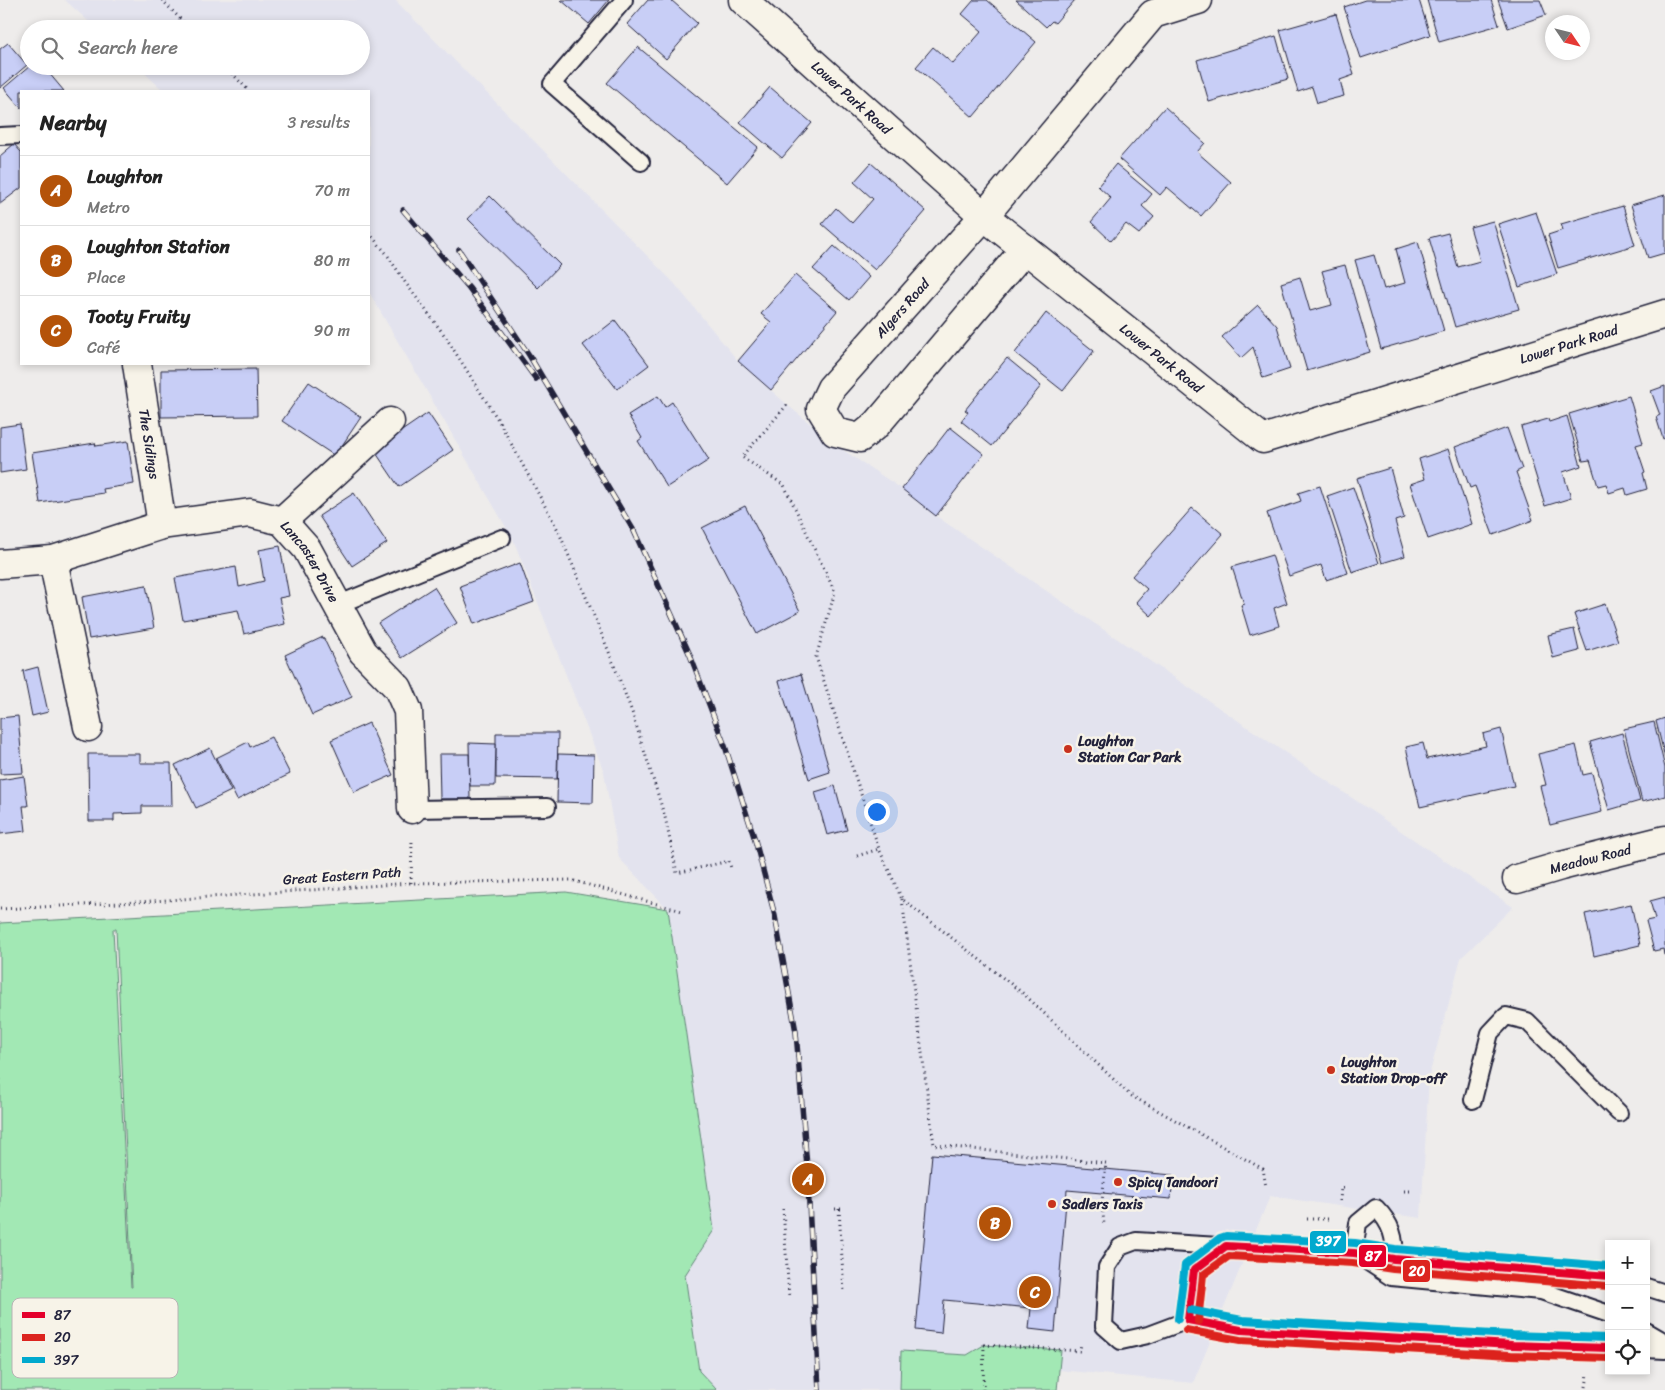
<!DOCTYPE html>
<html lang="en">
<head>
<meta charset="utf-8">
<style>
  :root { --surface:#fff; --page:#f6f6f6; --text:#222; --muted:#767676; --line:#e0e0e0; --accent:#b45309 }
  body { margin:0; font-family:Sriracha,sans-serif; background:var(--page); color:var(--text) }
  .controls { position:absolute; right:15px; bottom:15px; display:grid; overflow:hidden; border-radius:0px; box-shadow:0 2px 8px #0003 }
  .controls button { width:45px; height:45px; display:grid; place-items:center; padding:0; border:0; border-bottom:1px solid var(--line); background:var(--surface); color:var(--text); font:25px sans-serif }
  .compass { position:absolute; left:1545px; top:15px; width:45px; height:45px; border-radius:50%; background:var(--surface); box-shadow:0 2px 8px #0003; rotate:125deg }
  .you { position:absolute; left:876px; top:811px; width:18px; height:18px; margin:-12px; border:4px solid #fff; border-radius:50%; background:#1a73e8; box-shadow:0 0 0 8px #1a73e833 }
  .badge { display:grid; place-items:center; width:32px; height:32px; border-radius:50%; background:var(--accent); color:#fff; font-size:16px; font-weight:700 }
  .pin { position:absolute; translate:-50% -50%; border:2px solid #fff; box-shadow:0 1px 5px #0006 }
  .list { margin:0; padding:0; list-style:none }
  h2 { display:flex; justify-content:space-between; align-items:center; height:65px; margin:0; padding:0 20px; font-size:21px }
  h2 small { font-size:16px; font-weight:400; color:var(--muted) }
  .list li { display:grid; grid-template-columns:32px 1fr auto; gap:15px; align-items:center; box-sizing:border-box; height:70px; padding:0 20px; border-top:1px solid var(--line) }
  .list b { display:block; font-size:19px; white-space:nowrap }
  .list p { margin:0; font-size:16px; white-space:nowrap; color:var(--muted) }
  .list em { font-size:16px; font-style:normal; color:var(--muted) }
  .icon { flex:none; width:28px; height:28px; fill:none; stroke:currentColor; stroke-width:2; stroke-linecap:round; stroke-linejoin:round }
  .map { position:relative; flex:none; width:1665px; height:1390px; overflow:hidden }
  .search { position:absolute; background:var(--surface); box-shadow:0 2px 8px #0003; left:20px; top:20px; width:350px; height:55px; display:flex; align-items:center; gap:12px; box-sizing:border-box; padding:0 18px; border-radius:28px; color:var(--muted); font-size:19px }
  .panel { position:absolute; background:var(--surface); box-shadow:0 2px 8px #0003; left:20px; top:90px; width:350px; height:275px; border-radius:0px }
  .map>svg:first-child { display:block }
  .built { fill:#e3e3ee }
  .green { fill:#a2e8b4; stroke:#628578; fill-rule:evenodd }
  .building { fill:#c8cef6; stroke:#22223b }
  .lines { fill:none; stroke-linecap:round; stroke-linejoin:round }
  .service-casing { stroke:#22223b; stroke-width:20 }
  .minor-casing { stroke:#22223b; stroke-width:31 }
  .path { stroke:#22223b; stroke-width:3; stroke-dasharray:1 4; stroke-linecap:butt }
  .service { stroke:#f7f3e8; stroke-width:16 }
  .minor { stroke:#f7f3e8; stroke-width:28 }
  .rail-casing { stroke:#22223b; stroke-width:5.5 }
  .rail { stroke:#f7f3e8; stroke-width:4; stroke-dasharray:11; stroke-linecap:butt }
  .bus-1-casing { stroke:#f7f3e8; stroke-width:11 }
  .bus-2-casing { stroke:#f7f3e8; stroke-width:11 }
  .bus-3-casing { stroke:#f7f3e8; stroke-width:11 }
  .bus-1 { stroke:#e4002b; stroke-width:8 }
  .bus-2 { stroke:#dc241f; stroke-width:8 }
  .bus-3 { stroke:#00a9ce; stroke-width:8 }
  .poi-dot { fill:#c8321e; stroke:#f7f3e8; stroke-width:2 }
  .labels { text-anchor:middle; dominant-baseline:central; stroke-width:5; stroke-linejoin:round; paint-order:stroke }
  .street-label { font-size:14px; fill:#22223b; stroke:#f7f3e8 }
  .poi-label { font-size:14px; font-weight:bold; fill:#22223b; stroke:#f7f3e8; text-anchor:start }
  .key { fill:#f7f3e8; stroke:#b7b4b4; stroke-width:1 }
  .key-label { font-size:14px; fill:#22223b }
  .line-badge { stroke:#f7f3e8; stroke-width:2 }
  .badge-label { font-size:14px; text-anchor:middle; font-weight:bold; fill:#fff }
</style>
</head>
<body>
<div class="map">
<svg width="1665" height="1390" viewBox="0 0 1665 1390">
  <rect width="100%" height="100%" fill="#eeeceb"/>
  <filter id="ink" filterUnits="userSpaceOnUse"><feTurbulence type="fractalNoise" baseFrequency=".02" numOctaves="2"/><feDisplacementMap in="SourceGraphic" scale="10" xChannelSelector="R" yChannelSelector="G"/><feConvolveMatrix kernelMatrix="1 2 1 2 8 2 1 2 1" color-interpolation-filters="sRGB"/></filter>
  <g filter="url(#ink)">
    <polygon class="built" points="65,0 395,0 674,283 738,361 791,408 840,448 902,489 936,516 1513,907 1461,958 1429,1076 1421,1218 1270,1196 1193,1383 1059,1370 1061,1350 984,1345 967,1355 901,1351 900,1390 717,1390 699,1371 685,1275 714,1230 668,909 619,858 604,772 513,539 369,292 369,91 164,91 137,66 361,66 361,29 97,29"/>
    <g class="green">
      <path d="M566,892L668,909L714,1230L685,1275L699,1371L717,1390H0V923ZM113,929H116L132,1287H131Z"/>
      <polygon points="984,1345 1061,1350 1057,1390 900,1390 901,1351 967,1355"/>
    </g>
    <g class="building">
      <polygon points="561,0 609,0 589,24"/>
      <polygon points="648,0 671,0 697,23 666,59 627,24"/>
      <polygon points="974,0 987,0 1036,42 973,117 916,67 933,47 953,64 982,31 962,14"/>
      <polygon points="1016,0 1075,0 1055,23 1052,21 1046,27"/>
      <polygon points="1365,0 1419,0 1430,35 1361,58 1344,7"/>
      <polygon points="1427,0 1491,0 1499,25 1439,42"/>
      <polygon points="1498,0 1540,0 1546,15 1508,28"/>
      <polygon points="1336,14 1354,75 1340,80 1344,96 1317,103 1312,87 1298,92 1280,30"/>
      <polygon points="1276,36 1288,79 1209,102 1197,60"/>
      <polygon points="8,43 27,65 0,88 0,49"/>
      <polygon points="638,47 758,147 727,183 607,83"/>
      <polygon points="30,66 43,66 64,91 21,91 21,108 4,88"/>
      <polygon points="770,87 812,123 782,158 740,122"/>
      <polygon points="1165,107 1205,143 1197,152 1231,182 1201,216 1167,187 1160,195 1119,159"/>
      <polygon points="14,144 21,152 21,188 0,204 0,156"/>
      <polygon points="871,163 926,211 875,270 822,224 836,208 852,223 873,199 854,182"/>
      <polygon points="1116,164 1152,194 1142,206 1154,217 1139,234 1126,224 1111,241 1091,222 1111,198 1098,186"/>
      <polygon points="1665,195 1665,253 1648,258 1631,205"/>
      <polygon points="490,196 560,265 538,288 468,219"/>
      <polygon points="1623,206 1635,245 1558,268 1548,235 1563,230 1561,224"/>
      <polygon points="1536,212 1557,274 1519,287 1498,224"/>
      <polygon points="1493,221 1519,309 1455,327 1429,238 1448,233 1458,267 1480,261 1470,227"/>
      <polygon points="1418,242 1444,331 1381,349 1355,260 1374,255 1384,289 1405,283 1396,249"/>
      <polygon points="834,246 869,277 849,300 813,269"/>
      <polygon points="1345,265 1370,352 1307,371 1281,283 1300,277 1310,311 1332,305 1322,271"/>
      <polygon points="795,275 837,311 771,390 738,361 771,322 761,314"/>
      <polygon points="1258,305 1277,326 1290,369 1263,378 1253,347 1241,358 1222,337"/>
      <polygon points="1046,313 1094,351 1063,391 1015,353"/>
      <polygon points="615,320 649,365 617,389 583,345"/>
      <polygon points="1007,358 1041,386 992,446 961,421 968,412 965,410"/>
      <polygon points="256,369 257,416 161,417 161,370"/>
      <polygon points="309,382 361,417 335,456 282,421"/>
      <polygon points="1665,386 1665,438 1663,439 1656,417 1660,415 1651,391"/>
      <polygon points="658,396 665,407 672,402 709,460 667,487 638,441 642,438 628,415"/>
      <polygon points="1629,396 1643,443 1636,445 1645,472 1643,473 1647,489 1627,495 1625,488 1609,493 1606,484 1598,486 1590,460 1583,461 1569,414"/>
      <polygon points="428,413 453,450 399,487 374,450"/>
      <polygon points="1567,416 1581,466 1563,472 1571,498 1545,506 1521,427 1548,419 1549,422"/>
      <polygon points="20,424 26,469 0,473 0,427"/>
      <polygon points="950,427 984,454 936,516 902,489"/>
      <polygon points="1507,428 1522,469 1516,472 1533,520 1493,535 1475,486 1470,488 1455,447"/>
      <polygon points="128,441 134,484 103,489 104,493 40,503 32,453 95,443 96,446"/>
      <polygon points="1448,449 1472,524 1428,539 1410,484 1425,479 1419,459"/>
      <polygon points="1390,468 1404,518 1395,521 1405,556 1382,563 1357,478"/>
      <polygon points="1320,486 1348,573 1326,580 1321,565 1289,576 1267,513 1301,501 1298,493"/>
      <polygon points="1353,487 1379,563 1352,572 1327,496"/>
      <polygon points="354,493 387,543 352,566 319,516"/>
      <polygon points="745,506 800,611 757,634 702,528"/>
      <polygon points="1192,508 1223,534 1151,616 1136,602 1147,589 1132,576"/>
      <polygon points="280,546 289,596 279,598 285,624 244,634 238,610 183,620 175,578 236,567 239,587 264,581 259,550"/>
      <polygon points="1272,555 1287,603 1274,608 1279,626 1250,635 1241,605 1244,604 1232,567"/>
      <polygon points="520,563 534,602 474,624 460,586"/>
      <polygon points="146,585 154,628 89,639 82,597"/>
      <polygon points="434,587 457,623 402,658 378,623"/>
      <polygon points="1605,604 1618,641 1587,651 1574,614"/>
      <polygon points="1574,629 1579,651 1553,658 1548,635"/>
      <polygon points="323,637 352,697 312,715 285,655"/>
      <polygon points="38,667 48,712 32,716 23,671"/>
      <polygon points="801,674 830,772 809,779 779,681"/>
      <polygon points="18,716 23,773 0,774 0,718"/>
      <polygon points="1665,718 1665,758 1656,721"/>
      <polygon points="1654,722 1665,768 1665,796 1642,802 1624,729"/>
      <polygon points="369,723 393,775 354,792 331,740"/>
      <polygon points="1501,729 1514,786 1420,807 1406,747 1423,743 1427,759 1486,746 1483,734"/>
      <polygon points="496,733 558,733 557,779 496,778"/>
      <polygon points="1622,733 1640,801 1609,810 1590,742"/>
      <polygon points="271,737 290,774 237,800 216,758 248,742 250,747"/>
      <polygon points="469,743 496,744 495,786 470,786"/>
      <polygon points="1576,745 1583,775 1592,773 1602,812 1550,825 1540,786 1546,785 1538,754"/>
      <polygon points="210,748 231,791 196,808 175,765"/>
      <polygon points="88,754 140,754 140,763 171,763 172,806 142,806 142,813 114,814 114,821 89,821"/>
      <polygon points="439,754 469,754 470,799 440,799"/>
      <polygon points="558,754 594,755 593,803 557,802"/>
      <polygon points="24,776 28,806 23,806 26,831 0,834 0,780"/>
      <polygon points="835,786 847,830 827,835 815,792"/>
      <polygon points="1665,897 1665,955 1664,955 1663,949 1654,951 1646,921 1655,919 1650,901"/>
      <polygon points="1631,904 1640,945 1594,956 1585,914"/>
      <polygon points="932,1154 1173,1175 1171,1199 1067,1190 1055,1332 1029,1329 1031,1308 944,1300 941,1333 916,1330"/>
    </g>
    <g class="lines">
      <defs>
        <g id="service">
          <polyline points="624,0 552,84 641,162"/>
          <polyline points="0,136 21,135"/>
          <polyline points="337,605 502,538"/>
          <polyline points="412,809 547,807"/>
          <polyline points="1473,1100 1490,1033 1506,1016 1527,1021 1619,1113"/>
          <path d="M1354,1253L1358,1223L1376,1208C1391,1223 1396,1238 1394,1259"/>
          <polyline points="1359,1256 1391,1277 1541,1291 1609,1314"/>
          <polyline points="1609,1276 1394,1259 1354,1253 1301,1251 1136,1241 1120,1247 1107,1267 1104,1326 1121,1341 1148,1335 1188,1320 1241,1330 1512,1345 1609,1348"/>
          <polyline points="1646,1287 1665,1293"/>
          <polyline points="1188,1320 1194,1270 1226,1246"/>
          <polyline points="1646,1331 1665,1342"/>
          <polyline points="1646,1349 1665,1350"/>
        </g>
        <g id="minor">
          <path id="s1" d="M743,0L984,216L1263,439L1665,314"/>
          <path id="s2" d="M1025,249L877,424L860,438L835,432L821,409L831,388L984,216L1153,14L1198,0"/>
          <path id="s3" d="M137,364L162,525"/>
          <polyline points="282,521 390,422"/>
          <polyline points="53,560 88,727"/>
          <path id="s4" d="M0,564L53,560L162,525L250,513L282,521L307,549L363,652L398,688L408,711L412,809"/>
          <path id="s5" d="M1517,879L1561,866L1665,840"/>
        </g>
      </defs>
      <use href="#service" class="service-casing"/>
      <use href="#minor" class="minor-casing"/>
      <g class="path">
        <polyline points="162,0 190,29"/>
        <polyline points="225,66 249,91"/>
        <polyline points="369,233 386,253 405,282 445,336 500,423 558,530 609,652 632,712 665,817 677,873 729,861 731,868"/>
        <polyline points="787,405 742,457 784,485 835,592 816,657 879,849 902,899 1025,995 1130,1095 1263,1169 1266,1187"/>
        <polyline points="857,856 879,849"/>
        <polyline points="411,883 412,840"/>
        <polyline points="902,899 934,1145 1106,1163 1102,1201 1104,1225"/>
        <polyline points="0,909 138,902 411,883 571,880 682,911"/>
        <polyline points="1404,1191 1413,1191"/>
        <polyline points="1340,1201 1341,1188 1345,1188"/>
        <polyline points="783,1209 789,1296"/>
        <polyline points="835,1209 843,1209"/>
        <polyline points="839,1209 844,1292"/>
        <polyline points="1307,1219 1331,1219"/>
        <polyline points="1586,1387 1588,1374"/>
        <polyline points="983,1390 984,1345 1080,1351 1081,1343"/>
      </g>
      <use href="#service" class="service"/>
      <use href="#minor" class="minor"/>
      <defs>
        <g id="rail">
          <polyline points="403,210 469,288 536,379"/>
          <polyline points="459,250 529,355 634,531 690,655 725,746 755,840 775,916 796,1032 807,1167 819,1390"/>
        </g>
      </defs>
      <use href="#rail" class="rail-casing"/>
      <use href="#rail" class="rail"/>
      <defs>
        <g id="bus-1">
          <polyline points="1188,1320 1194,1270 1226,1246 1354,1253 1394,1259 1609,1276"/>
          <polyline points="1188,1320 1241,1330 1512,1345 1609,1348"/>
        </g>
        <g id="bus-2">
          <polyline points="1198,1321 1203,1275 1229,1256 1353,1263 1393,1269 1608,1286"/>
          <polyline points="1186,1330 1240,1340 1511,1355 1609,1358"/>
        </g>
        <g id="bus-3">
          <polyline points="1190,1310 1242,1320 1512,1335 1609,1338"/>
          <polyline points="1178,1319 1185,1265 1220,1238 1226,1236 1355,1243 1395,1249 1609,1266"/>
        </g>
      </defs>
      <use href="#bus-1" class="bus-1-casing"/>
      <use href="#bus-2" class="bus-2-casing"/>
      <use href="#bus-3" class="bus-3-casing"/>
      <use href="#bus-1" class="bus-1"/>
      <use href="#bus-2" class="bus-2"/>
      <use href="#bus-3" class="bus-3"/>
    </g>
  </g>
  <g class="poi-dot">
    <circle cx="1068" cy="749" r="5"/>
    <circle cx="1331" cy="1070" r="5"/>
    <circle cx="1118" cy="1182" r="5"/>
    <circle cx="1052" cy="1204" r="5"/>
  </g>
  <g class="labels">
    <g class="street-label">
      <text stroke="none"><textPath href="#s1" startOffset="146">Lower Park Road</textPath></text>
      <text stroke="none"><textPath href="#s2" startOffset="434">Algers Road</textPath></text>
      <text stroke="none"><textPath href="#s1" startOffset="1001">Lower Park Road</textPath></text>
      <text stroke="none"><textPath href="#s1" startOffset="551">Lower Park Road</textPath></text>
      <text stroke="none"><textPath href="#s3" startOffset="81">The Sidings</textPath></text>
      <text stroke="none"><textPath href="#s4" startOffset="339">Lancaster Drive</textPath></text>
      <text stroke="none"><textPath href="#s5" startOffset="76">Meadow Road</textPath></text>
      <text transform="translate(342 876) rotate(-4)">Great Eastern Path</text>
    </g>
    <g class="poi-label">
      <text x="1078" y="741">Loughton<tspan x="1078" dy="16">Station Car Park</tspan></text>
      <text x="1341" y="1062">Loughton<tspan x="1341" dy="16">Station Drop-off</tspan></text>
      <text x="1128" y="1182">Spicy Tandoori</text>
      <text x="1062" y="1204">Sadlers Taxis</text>
    </g>
  </g>
  <rect x="12" y="1298" width="166" height="80" rx="8" class="key"/>
  <rect x="22" y="1312" width="23" height="6" fill="#e4002b"/>
  <rect x="22" y="1334" width="23" height="7" fill="#dc241f"/>
  <rect x="22" y="1357" width="23" height="6" fill="#00a9ce"/>
  <g class="key-label">
    <text x="54" y="1320">87</text>
    <text x="54" y="1342">20</text>
    <text x="54" y="1365">397</text>
  </g>
  <g class="line-badge">
    <rect x="1309" y="1230" width="38" height="24" rx="5" fill="#00a9ce"/>
    <rect x="1358" y="1244" width="29" height="24" rx="5" fill="#e4002b"/>
    <rect x="1402" y="1259" width="29" height="24" rx="5" fill="#dc241f"/>
  </g>
  <g class="badge-label">
    <text x="1328" y="1246">397</text>
    <text x="1373" y="1261">87</text>
    <text x="1417" y="1276">20</text>
  </g>
</svg>
<div class="controls">
<button>+</button>
<button>−</button>
<button><svg class="icon" aria-label="locate" viewBox="0 0 24 24"><circle cx="12" cy="12" r="6"/><path d="M12 2v4M12 18v4M2 12h4M18 12h4"/></svg></button>
</div>
<svg class="compass" viewBox="-18 -18 36 36"><path d="M0-13l5 13h-10z" fill="#e53935"/><path d="M0 13l5-13h-10z" fill="#767676"/></svg>
<div class="you"></div>
<div class="pin badge" style="left:808px;top:1179px">A</div>
<div class="pin badge" style="left:995px;top:1223px">B</div>
<div class="pin badge" style="left:1035px;top:1292px">C</div>
<div class="search"><svg class="icon" aria-label="search" viewBox="0 0 24 24"><circle cx="10" cy="10" r="6"/><path d="M15 15l6 6"/></svg>Search here</div>
<section class="panel">
<h2>Nearby<small>3 results</small></h2>
<ul class="list">
<li><span class="badge">A</span><div><b>Loughton</b><p>Metro</p></div><em>70 m</em></li>
<li><span class="badge">B</span><div><b>Loughton Station</b><p>Place</p></div><em>80 m</em></li>
<li><span class="badge">C</span><div><b>Tooty Fruity</b><p>Café</p></div><em>90 m</em></li>
</ul>
</section>
</div>
</body>
</html>
